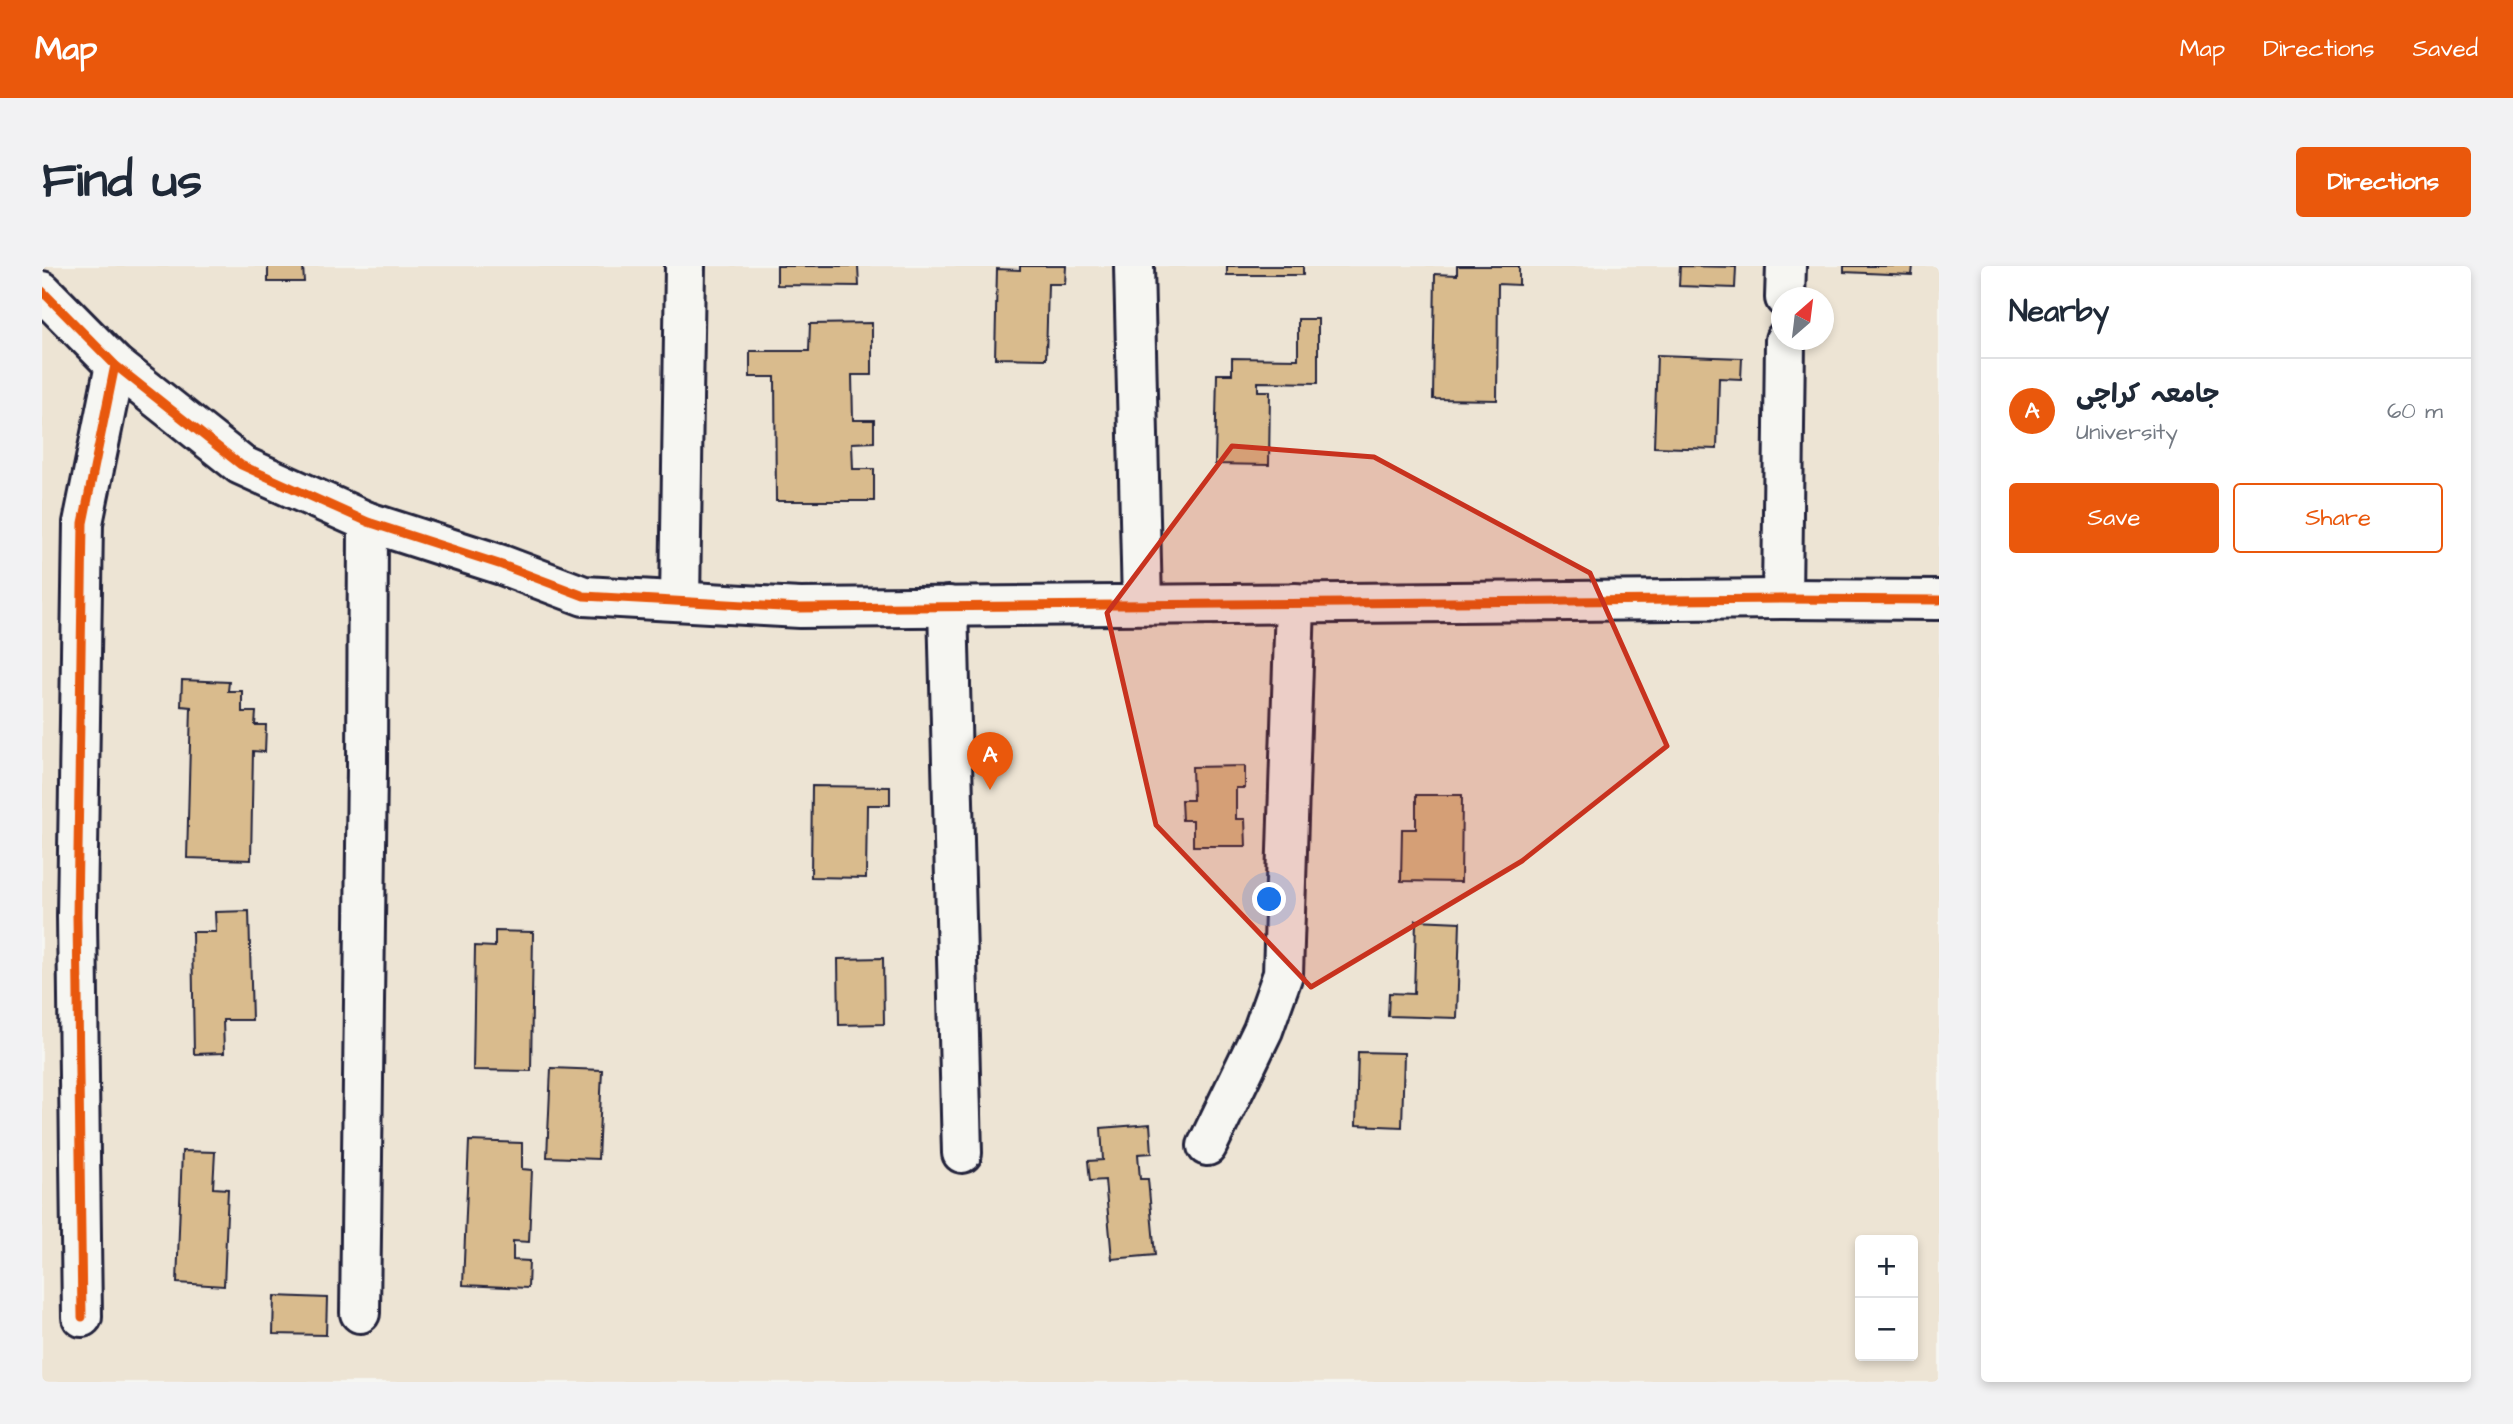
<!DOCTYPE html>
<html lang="en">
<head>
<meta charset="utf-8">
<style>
  :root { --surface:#fff; --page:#f2f2f3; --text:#1f2937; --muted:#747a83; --line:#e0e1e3; --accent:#ea580c }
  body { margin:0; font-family:"Architects Daughter","Playpen Sans Arabic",sans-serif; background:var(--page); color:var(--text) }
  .controls { position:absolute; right:21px; bottom:21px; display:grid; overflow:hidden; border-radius:7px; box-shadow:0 4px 10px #0003 }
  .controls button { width:63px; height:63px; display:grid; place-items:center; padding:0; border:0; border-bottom:2px solid var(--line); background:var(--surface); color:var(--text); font:35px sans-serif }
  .compass { position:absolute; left:1729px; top:21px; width:63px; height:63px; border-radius:50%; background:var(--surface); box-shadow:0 4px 10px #0003; rotate:28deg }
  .you { position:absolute; left:1228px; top:634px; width:24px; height:24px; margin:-18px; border:5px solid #fff; border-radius:50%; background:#1a73e8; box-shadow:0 0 0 10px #1a73e833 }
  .badge { display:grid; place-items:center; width:46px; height:46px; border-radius:50%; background:var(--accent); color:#fff; font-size:23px; font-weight:700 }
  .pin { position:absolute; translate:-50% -58px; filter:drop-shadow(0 2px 4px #0008) }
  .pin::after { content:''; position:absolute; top:37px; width:24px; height:21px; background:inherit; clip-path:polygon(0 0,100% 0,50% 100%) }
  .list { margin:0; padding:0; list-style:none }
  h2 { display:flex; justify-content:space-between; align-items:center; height:91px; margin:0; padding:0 28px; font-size:30px }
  h2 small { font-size:23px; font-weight:400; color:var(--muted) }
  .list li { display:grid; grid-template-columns:46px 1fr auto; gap:21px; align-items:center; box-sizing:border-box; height:105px; padding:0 28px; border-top:2px solid var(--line) }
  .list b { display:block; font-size:26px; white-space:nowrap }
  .list p { margin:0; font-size:23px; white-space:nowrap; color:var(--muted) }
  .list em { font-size:23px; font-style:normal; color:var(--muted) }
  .actions { display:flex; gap:14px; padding:21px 28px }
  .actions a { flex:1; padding:16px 0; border:2px solid var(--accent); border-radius:7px; text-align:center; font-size:24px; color:var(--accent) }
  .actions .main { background:var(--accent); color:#fff }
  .map { position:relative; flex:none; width:1897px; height:1116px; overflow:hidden; border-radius:7px }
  header { display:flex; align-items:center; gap:42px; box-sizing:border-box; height:98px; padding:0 35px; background:var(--accent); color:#fff }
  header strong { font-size:33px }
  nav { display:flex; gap:38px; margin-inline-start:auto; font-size:24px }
  .intro { display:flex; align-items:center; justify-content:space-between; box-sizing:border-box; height:168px; padding:0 42px }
  h1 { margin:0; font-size:49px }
  .button { padding:18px 32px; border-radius:7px; background:var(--accent); color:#fff; font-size:24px; font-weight:700 }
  main { display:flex; gap:42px; padding:0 42px }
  aside { flex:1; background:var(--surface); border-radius:7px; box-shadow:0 4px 10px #0003 }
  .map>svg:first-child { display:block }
  .built { fill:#ede4d4; fill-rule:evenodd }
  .building { fill:#d9bb8d; stroke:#22223b; stroke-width:2 }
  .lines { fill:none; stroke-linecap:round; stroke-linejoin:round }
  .minor-casing { stroke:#22223b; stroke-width:44 }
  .tertiary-casing { stroke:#22223b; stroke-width:44 }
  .minor { stroke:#f6f6f2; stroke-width:38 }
  .tertiary { stroke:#f6f6f2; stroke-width:38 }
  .cycleway-casing { stroke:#f6f6f2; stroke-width:13 }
  .cycleway { stroke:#e8590c; stroke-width:9 }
  .marked { fill:#c8321e; fill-opacity:0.2; stroke:#c8321e; stroke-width:5; stroke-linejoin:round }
</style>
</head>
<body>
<header>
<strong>Map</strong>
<nav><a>Map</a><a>Directions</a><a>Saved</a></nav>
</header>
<div class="intro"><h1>Find us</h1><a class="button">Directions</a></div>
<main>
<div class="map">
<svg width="1897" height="1116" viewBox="0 0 1897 1116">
  <rect width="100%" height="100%" fill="#f6f6f2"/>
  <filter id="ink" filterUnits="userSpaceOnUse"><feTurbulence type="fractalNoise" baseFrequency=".0143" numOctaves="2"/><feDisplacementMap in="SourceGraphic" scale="14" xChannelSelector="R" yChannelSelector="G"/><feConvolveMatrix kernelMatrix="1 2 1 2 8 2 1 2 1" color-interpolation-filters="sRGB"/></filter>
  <g filter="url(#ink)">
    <path class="built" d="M0,0H1897V1116H0ZM1740,32H1782V74H1740ZM1818,974H1871V1090H1818Z"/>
    <g class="building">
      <polygon points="226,0 261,0 262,16 226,16"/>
      <polygon points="735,0 816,0 817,20 735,19"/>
      <polygon points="978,0 1024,0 1023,18 1006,18 1004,93 953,92 955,3 978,4"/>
      <rect x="1185" y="0" width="76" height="9"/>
      <polygon points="1415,0 1477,0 1477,19 1456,18 1455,134 1391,133 1393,8 1415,9"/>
      <polygon points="1638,0 1694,1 1693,22 1637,20"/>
      <polygon points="1802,0 1871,0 1870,9 1802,6"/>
      <polygon points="1256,53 1276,53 1276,117 1216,116 1216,125 1228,125 1227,199 1173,198 1175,108 1190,108 1190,92 1256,93"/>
      <polygon points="830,57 830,109 810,109 811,154 832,154 832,176 810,177 811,203 832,203 832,235 734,235 733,111 708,111 708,85 767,85 768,58"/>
      <polygon points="1615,89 1700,92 1699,113 1677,112 1675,183 1612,181"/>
      <polygon points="140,414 187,416 186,425 200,425 200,446 214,446 213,459 224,459 223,486 211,485 209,594 145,592 149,441 139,440"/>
      <polygon points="1203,500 1203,522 1194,522 1194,553 1203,553 1204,580 1151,580 1151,554 1140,554 1139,534 1151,534 1150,501"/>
      <polygon points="770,520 848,521 848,539 825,539 824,612 769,611"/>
      <polygon points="1374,529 1420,529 1419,616 1359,615 1360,563 1374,563"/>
      <polygon points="207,645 210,754 181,754 182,787 152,788 150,666 174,666 173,646"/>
      <polygon points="1374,654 1418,656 1415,752 1346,750 1347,727 1372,728"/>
      <polygon points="453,665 491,666 489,805 431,804 433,680 453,681"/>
      <polygon points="841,692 842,758 797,759 796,693"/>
      <polygon points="1316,786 1362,787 1360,861 1314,859"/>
      <polygon points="509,802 560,804 556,893 505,891"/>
      <polygon points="1108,858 1110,887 1096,888 1098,913 1106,913 1113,989 1070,993 1063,914 1048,915 1046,895 1061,894 1059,862"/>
      <polygon points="427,875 480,877 480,903 490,904 487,976 471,975 471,994 487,995 486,1022 421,1019"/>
      <polygon points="140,885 173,886 171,922 186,923 182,1020 135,1017"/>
      <polygon points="232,1030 285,1032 284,1069 231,1068"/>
    </g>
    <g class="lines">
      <defs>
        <g id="minor">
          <polyline points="1092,0 1100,338"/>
          <polyline points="1743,32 1744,0"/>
          <polyline points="1740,333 1743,74"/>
          <polyline points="638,335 643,0"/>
          <polyline points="906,340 920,887"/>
          <polyline points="1165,880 1221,764 1241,708 1253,337"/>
          <polyline points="318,1047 325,502 326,256"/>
          <polyline points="40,1051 35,650 41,257 73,99"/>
        </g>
        <polyline id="tertiary" points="0,25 73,99 199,199 326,256 460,299 542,330 758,342 1740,333 1897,334"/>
      </defs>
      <use href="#minor" class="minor-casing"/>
      <use href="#tertiary" class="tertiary-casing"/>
      <use href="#minor" class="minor"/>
      <use href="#tertiary" class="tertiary"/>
      <defs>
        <g id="cycleway">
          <polyline points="0,25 73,99 199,199 326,256 460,299 542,330 758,342 1740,333 1897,334"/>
          <polyline points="40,1051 35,650 41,257 73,99"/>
        </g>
      </defs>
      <use href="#cycleway" class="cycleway-casing"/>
      <use href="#cycleway" class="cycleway"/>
    </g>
  </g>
  <path class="marked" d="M1190,180L1332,191L1548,307L1625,480L1480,595L1269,721L1114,559L1065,347Z"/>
</svg>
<div class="controls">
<button>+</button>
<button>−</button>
</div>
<svg class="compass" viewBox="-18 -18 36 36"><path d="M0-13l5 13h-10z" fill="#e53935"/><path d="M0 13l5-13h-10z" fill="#747a83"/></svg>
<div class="you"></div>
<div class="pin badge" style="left:948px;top:524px">A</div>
</div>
<aside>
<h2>Nearby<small></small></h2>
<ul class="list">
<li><span class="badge">A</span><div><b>جامعہ کراچی</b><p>University</p></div><em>60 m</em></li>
</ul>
<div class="actions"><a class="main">Save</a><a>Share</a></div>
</aside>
</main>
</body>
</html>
